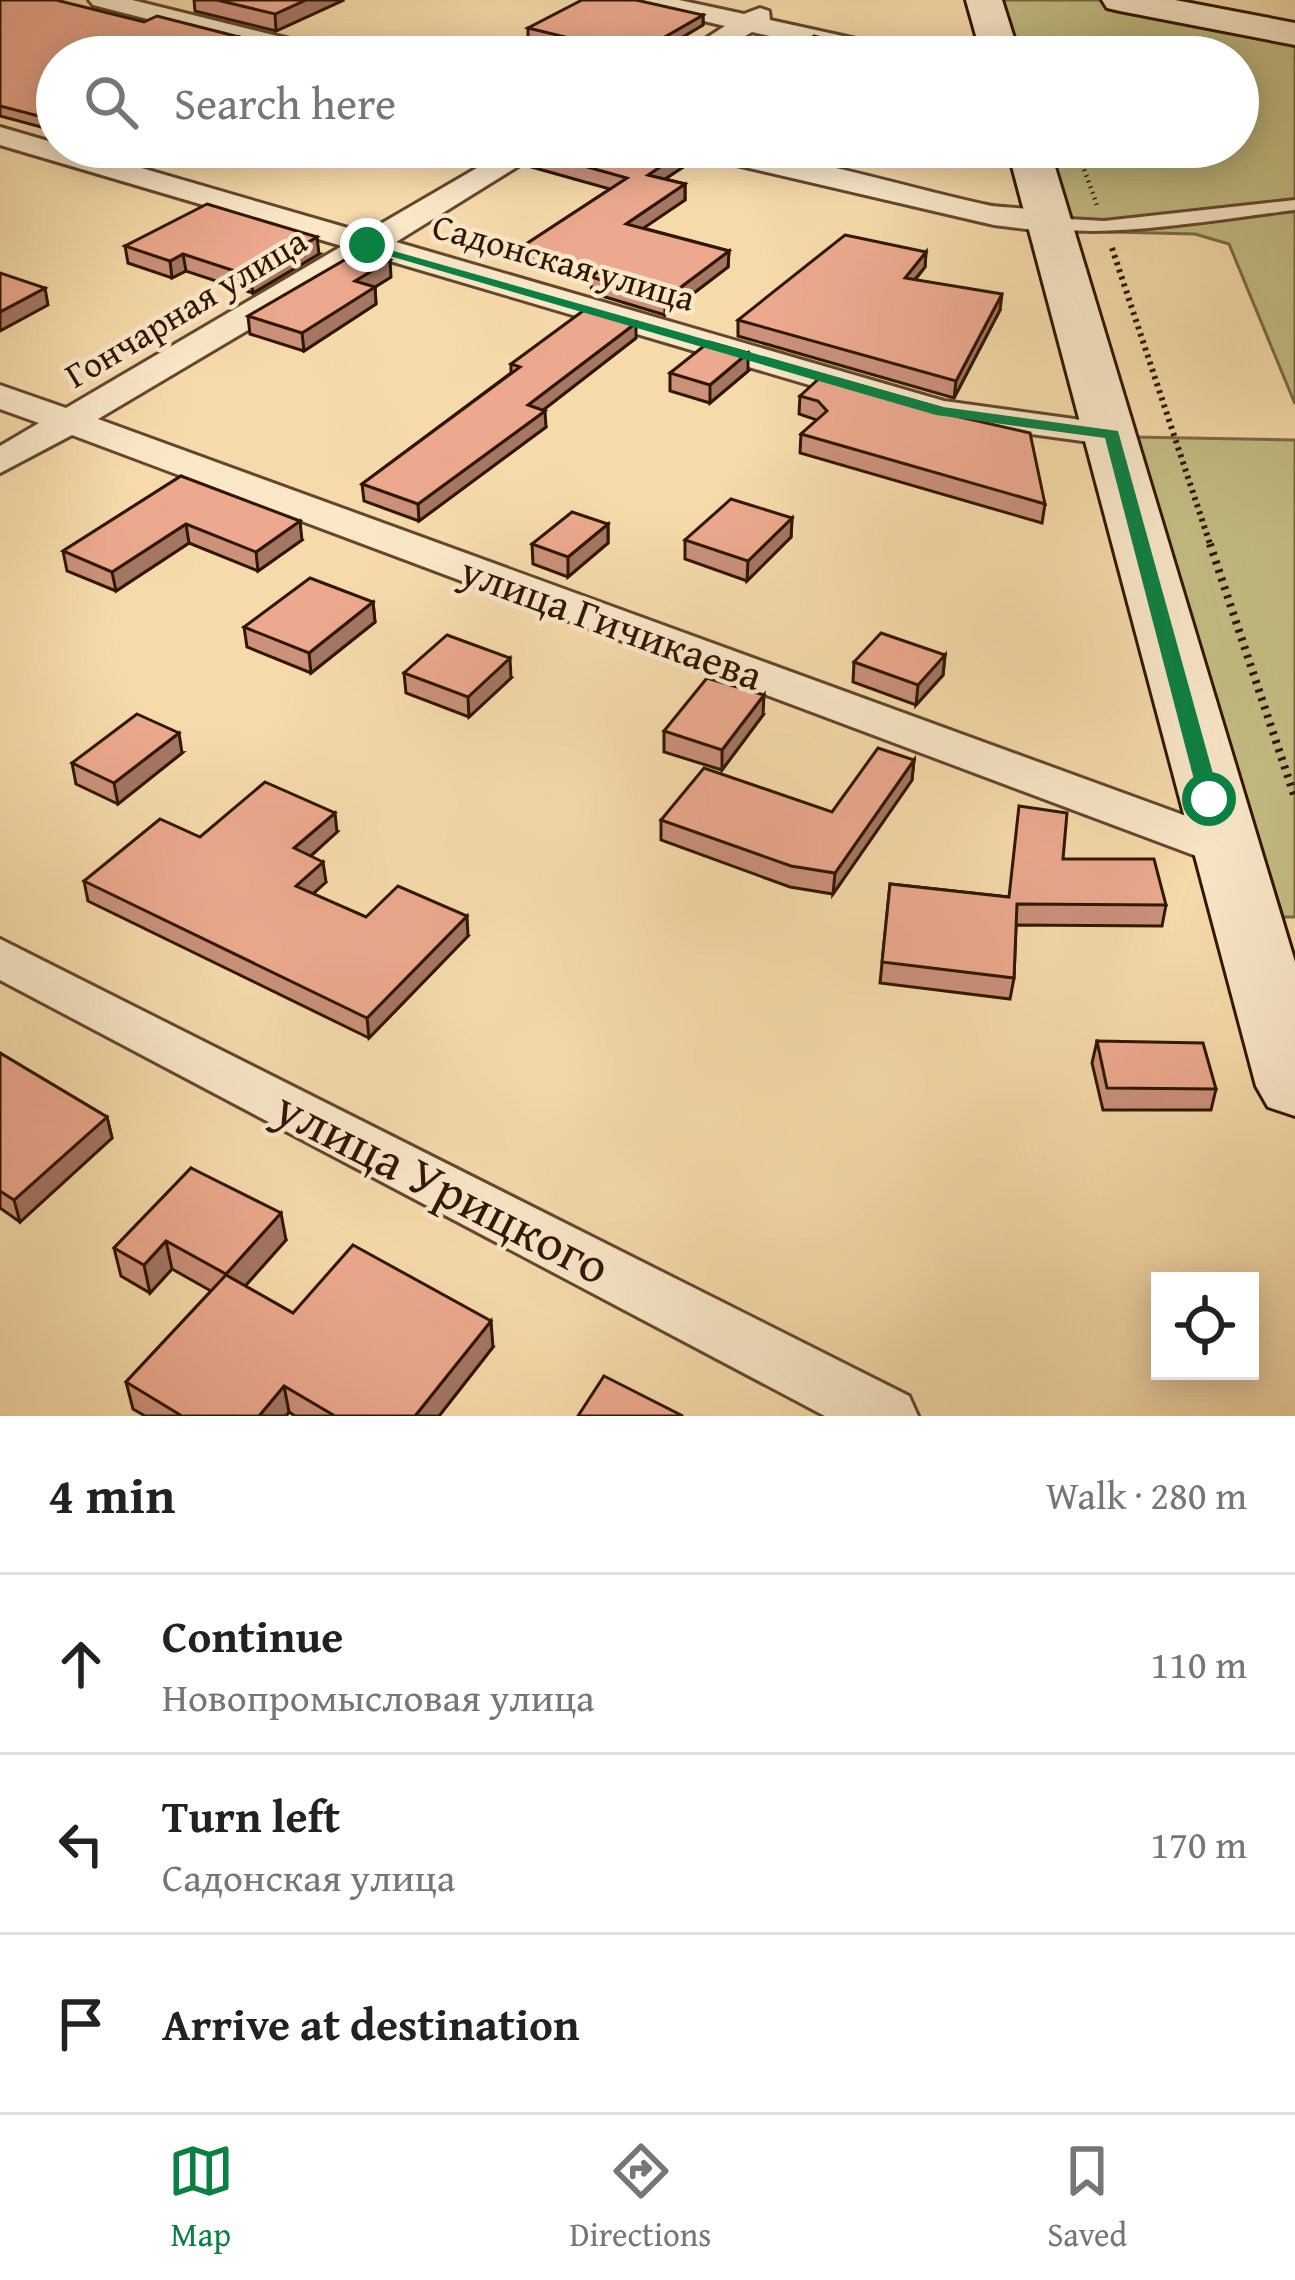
<!DOCTYPE html>
<html lang="en">
<head>
<meta charset="utf-8">
<style>
  :root { --surface:#fff; --page:#f6f6f6; --text:#222; --muted:#767676; --line:#e0e0e0; --accent:#0b8043 }
  body { margin:0; font-family:"Gentium Book Plus",serif; background:var(--page); color:var(--text) }
  .controls { position:absolute; right:36px; bottom:36px; display:grid; overflow:hidden; border-radius:0px; box-shadow:0 6px 30px #0003 }
  .controls button { width:108px; height:108px; display:grid; place-items:center; padding:0; border:0; border-bottom:3px solid var(--line); background:var(--surface); color:var(--text); font:60px sans-serif }
  .stop { position:absolute; width:36px; height:36px; margin:-27px; border:9px solid #0b8043; border-radius:50%; background:#fff }
  .stop.end { background:#0b8043; border-color:#fff; box-shadow:0 3px 12px #0008 }
  .list { margin:0; padding:0; list-style:none }
  h2 { display:flex; justify-content:space-between; align-items:center; height:156px; margin:0; padding:0 48px; font-size:51px }
  h2 small { font-size:39px; font-weight:400; color:var(--muted) }
  .list li { display:grid; grid-template-columns:78px 1fr auto; gap:36px; align-items:center; box-sizing:border-box; height:180px; padding:0 48px; border-top:3px solid var(--line) }
  .list b { display:block; font-size:45px; white-space:nowrap }
  .list p { margin:0; font-size:39px; white-space:nowrap; color:var(--muted) }
  .list em { font-size:39px; font-style:normal; color:var(--muted) }
  .icon { flex:none; width:66px; height:66px; fill:none; stroke:currentColor; stroke-width:2; stroke-linecap:round; stroke-linejoin:round }
  .map { position:relative; flex:none; width:1295px; height:1416px; overflow:hidden }
  .search { position:absolute; background:var(--surface); box-shadow:0 6px 30px #0003; left:36px; right:36px; top:36px; height:132px; display:flex; align-items:center; gap:30px; box-sizing:border-box; padding:0 42px; border-radius:66px; color:var(--muted); font-size:45px }
  .sheet { height:696px; background:var(--surface) }
  nav { display:flex; justify-content:space-around; align-items:center; box-sizing:border-box; height:168px; border-top:3px solid var(--line); background:var(--surface); font-size:33px; color:var(--muted) }
  nav a { display:grid; justify-items:center; gap:6px }
  nav .on { color:var(--accent) }
  .map>svg:first-child { display:block }
  .green { fill:#c3bd84; stroke:#7a6a44; stroke-width:3 }
  .lines { fill:none; stroke-linecap:round; stroke-linejoin:round }
  .lane-casing { stroke:#62472e; stroke-width:6 }
  .street-casing { stroke:#62472e; stroke-width:6 }
  .secondary-casing { stroke:#301604; stroke-width:6 }
  .path-far2 { stroke:#301604; stroke-width:4.5; stroke-dasharray:1.5 4.5; stroke-linecap:butt }
  .path-far1 { stroke:#301604; stroke-width:6; stroke-dasharray:3 4.5; stroke-linecap:butt }
  .path { stroke:#301604; stroke-width:8; stroke-dasharray:3 6; stroke-linecap:butt }
  .lane { fill:#f9e7c8; fill-rule:evenodd }
  .street { fill:#f9e7c8; fill-rule:evenodd }
  .secondary { fill:#f9e7c8; fill-rule:evenodd }
  .wall { fill:#cb917b; stroke:#301604; stroke-width:3 }
  .shaded-wall { fill:#a57664; stroke:#301604; stroke-width:3 }
  .building { fill:#eca98f; stroke:#301604; stroke-width:3 }
  .route { fill:#0b8043 }
  .labels { text-anchor:middle; dominant-baseline:central; stroke-width:9; stroke-linejoin:round; paint-order:stroke }
  .far-street-label { font-size:36px; fill:#301604; stroke:#f9e7c8 }
  .street-label { font-size:42px; fill:#301604; stroke:#f9e7c8 }
  .near-street-label { font-size:51px; fill:#301604; stroke:#f9e7c8 }
</style>
</head>
<body>
<div class="map">
<svg width="1295" height="1416" viewBox="0 0 1295 1416">
  <rect width="100%" height="100%" fill="#f6daab"/>
  <filter id="stains"><feTurbulence type="fractalNoise" baseFrequency=".00167" numOctaves="4"/><feColorMatrix values="0 0 0 0 .2 0 0 0 0 .09 0 0 0 0 .02 0 0 0 .5 -.17"/></filter>
  <radialGradient id="worn" r=".72"><stop offset=".6" stop-color="#630" stop-opacity="0"/><stop offset="1" stop-color="#630" stop-opacity=".3"/></radialGradient>
  <g class="green">
    <polygon points="998,0 1099,0 1295,38 1295,404 1229,244 1195,234 1069,231 1043,147 1238,147 1238,57 1016,57"/>
    <polygon points="1132,437 1295,440 1295,917 1283,917"/>
  </g>
  <g class="lines">
    <defs>
      <path id="lane" d="M1295,200V210C1247,215 1076,245 1042,223L1050,218L1104,221Z"/>
      <g id="street">
        <polygon points="89,0 132,0 338,51 341,57 296,57 93,5"/>
        <polygon points="631,0 679,0 744,14 760,8 769,11 770,20 911,51 914,57 865,57 752,32 709,57 677,57 725,26 635,5"/>
        <polygon points="0,127 365,233 513,147 549,147 396,242 944,401 1125,426 1131,434 1125,442 1112,445 928,420 373,256 98,419 1241,836 1248,848 1241,860 1224,864 1207,860 72,435 0,473 0,446 39,423 0,409 0,385 66,408 342,246 0,145"/>
        <path d="M680,147C784,147 886,183 987,205C1010,210 1051,205 1066,223L1050,232L994,225L685,153Z"/>
        <polygon points="0,939 909,1396 918,1416 825,1416 0,980"/>
      </g>
      <g id="secondary">
        <polygon points="966,0 1002,0 1020,57 982,57"/>
        <polygon points="1102,0 1175,0 1295,23 1295,45 1120,11 1107,8"/>
        <polygon points="1007,147 1049,147 1295,962 1295,1116 1268,1107 1256,1086"/>
      </g>
    </defs>
    <use href="#lane" class="lane-casing"/>
    <use href="#street" class="street-casing"/>
    <use href="#secondary" class="secondary-casing"/>
    <polyline class="path-far2" points="1076,147 1097,205"/>
    <polyline class="path-far1" points="1112,248 1211,547"/>
    <polyline class="path" points="1210,544 1295,798"/>
    <use href="#lane" class="lane"/>
    <use href="#street" class="street"/>
    <use href="#secondary" class="secondary"/>
  </g>
  <g class="wall">
    <polygon points="0,0 241,47 220,57 57,57 57,128 52,130 0,116"/>
    <polygon points="194,0 344,0 276,31 195,11"/>
    <polygon points="703,15 703,25 649,57 605,57 528,38 528,28"/>
    <polygon points="533,147 694,147 694,160 665,179 685,184 685,200 643,228 729,251 728,267 665,315 592,293 591,285 520,264 520,248 610,189 528,166 527,150"/>
    <polygon points="125,246 319,254 253,293 186,271 172,278 128,263"/>
    <polygon points="926,252 925,267 915,280 1000,310 954,398 738,336 738,320"/>
    <polygon points="391,277 375,287 376,304 304,351 250,334 248,316"/>
    <polygon points="636,338 543,410 546,427 419,521 364,501 362,484 511,373 511,364"/>
    <polygon points="748,371 710,403 670,391 670,373"/>
    <polygon points="800,396 940,413 1045,504 1042,523 800,453 801,434 817,420 799,414"/>
    <polygon points="181,476 302,540 258,571 189,543 116,591 67,571 63,551"/>
    <polygon points="792,518 791,537 747,581 685,559 685,540"/>
    <polygon points="608,524 608,543 568,577 533,564 532,544"/>
    <polygon points="373,602 375,622 311,673 247,647 244,627"/>
    <polygon points="945,655 943,675 916,705 853,682 854,662"/>
    <polygon points="404,673 511,678 469,717 406,693"/>
    <polygon points="763,715 722,770 664,752 664,731"/>
    <polygon points="182,753 118,804 76,784 72,763"/>
    <polygon points="914,760 912,780 833,894 790,887 661,840 661,820 832,812"/>
    <polygon points="337,832 311,856 326,882 313,894 366,917 468,936 369,1038 88,901 84,881 200,837"/>
    <polygon points="1063,859 1166,905 1162,926 1016,925 1014,978 1010,999 880,983 890,884 1008,897"/>
    <polygon points="1097,1041 1216,1089 1211,1110 1103,1110 1092,1063"/>
    <polygon points="0,1053 107,1117 112,1138 20,1222 0,1208"/>
    <polygon points="191,1168 286,1240 245,1286 293,1313 493,1347 439,1416 295,1416 289,1412 286,1416 145,1416 133,1409 126,1382 211,1291 172,1269 150,1293 121,1276 114,1248"/>
  </g>
  <g class="shaded-wall">
    <polygon points="306,0 344,0 276,31 275,14"/>
    <polygon points="703,15 703,25 649,57 635,57 635,54"/>
    <polygon points="239,37 241,47 220,57 195,57"/>
    <polygon points="57,116 57,128 52,130 50,119"/>
    <polygon points="690,147 694,147 694,160 648,190 648,175"/>
    <polygon points="685,184 685,200 626,240 626,224"/>
    <polygon points="317,237 319,254 253,293 250,276"/>
    <polygon points="729,251 728,267 665,315 665,299"/>
    <polygon points="926,252 925,267 903,294 905,278"/>
    <polygon points="183,254 186,271 172,278 170,261"/>
    <polygon points="390,260 391,277 375,287 376,304 304,351 302,333 355,281"/>
    <polygon points="45,288 48,305 0,331 0,312"/>
    <polygon points="1002,294 1000,310 954,398 956,381"/>
    <polygon points="636,323 636,338 529,421 528,405"/>
    <polygon points="748,353 748,371 710,403 710,385"/>
    <polygon points="545,411 546,427 419,521 418,504"/>
    <polygon points="792,518 791,537 747,581 748,561"/>
    <polygon points="300,521 302,540 258,571 256,552"/>
    <polygon points="186,524 189,543 116,591 112,572"/>
    <polygon points="608,524 608,543 568,577 568,557"/>
    <polygon points="373,602 375,622 311,673 309,653"/>
    <polygon points="945,655 943,675 916,705 918,685"/>
    <polygon points="510,658 511,678 469,717 468,697"/>
    <polygon points="764,695 763,715 722,770 722,750"/>
    <polygon points="179,733 182,753 118,804 114,783"/>
    <polygon points="914,760 912,780 833,894 835,873"/>
    <polygon points="335,813 337,832 297,868 294,848"/>
    <polygon points="323,862 326,882 299,906 296,886"/>
    <polygon points="467,916 468,936 369,1038 367,1018"/>
    <polygon points="107,1117 112,1138 20,1222 14,1200"/>
    <polygon points="281,1213 286,1240 231,1302 226,1274"/>
    <polygon points="166,1241 172,1269 150,1293 144,1265"/>
    <polygon points="491,1321 493,1347 439,1416 415,1416"/>
    <polygon points="284,1386 289,1412 286,1416 259,1416"/>
  </g>
  <g class="building">
    <polygon points="0,0 56,0 144,22 157,16 239,37 195,57 184,57 168,53 159,57 57,57 57,116 50,119 0,106"/>
    <polygon points="217,0 306,0 275,14"/>
    <polygon points="582,0 636,0 703,15 635,54 528,28"/>
    <polygon points="814,36 822,38 835,56 782,57"/>
    <polygon points="569,53 590,57 568,57"/>
    <polygon points="533,147 690,147 648,175 685,184 626,224 729,251 665,299 591,277 599,271 520,248 627,178 527,150"/>
    <polygon points="207,204 317,237 250,276 183,254 170,261 125,246"/>
    <polygon points="845,235 926,252 905,278 1002,294 956,381 738,320"/>
    <polygon points="360,251 390,260 355,281 375,287 302,333 248,316"/>
    <polygon points="0,273 45,288 0,312"/>
    <polygon points="587,308 636,323 528,405 545,411 418,504 362,484 520,367 511,364"/>
    <polygon points="709,342 748,353 710,385 670,373"/>
    <polygon points="823,375 941,408 938,412 1030,433 1045,504 801,434 827,411 818,401 800,396"/>
    <polygon points="181,476 300,521 256,552 186,524 112,572 63,551"/>
    <polygon points="731,499 792,518 748,561 685,540"/>
    <polygon points="572,512 608,524 568,557 532,544"/>
    <polygon points="310,578 373,602 309,653 244,627"/>
    <polygon points="881,633 945,655 918,685 854,662"/>
    <polygon points="447,635 510,658 468,697 404,673"/>
    <polygon points="707,678 764,695 722,750 664,731"/>
    <polygon points="137,714 179,733 114,783 72,763"/>
    <polygon points="878,748 914,760 835,873 791,866 661,820 704,768 832,812"/>
    <polygon points="265,782 335,813 294,848 323,862 296,886 366,917 398,886 467,916 367,1018 84,881 160,819 200,837"/>
    <polygon points="1019,806 1067,813 1063,859 1154,859 1166,905 1017,904 1014,978 882,962 890,884 1009,897"/>
    <polygon points="1097,1041 1203,1043 1216,1089 1107,1088"/>
    <polygon points="0,1053 107,1117 14,1200 0,1191"/>
    <polygon points="191,1168 281,1213 226,1274 166,1241 144,1265 114,1248"/>
    <polygon points="353,1245 491,1321 415,1416 335,1416 284,1386 259,1416 182,1416 126,1382 226,1275 293,1313"/>
    <polygon points="604,1376 683,1416 578,1416"/>
  </g>
  <polygon class="route" points="362,242 943,407 1118,431 1220,799 1217,803 1209,805 1199,799 1105,438 936,415 362,248"/>
  <g class="labels">
    <g class="far-street-label">
      <text transform="translate(564 261) rotate(16)">Садонская улица</text>
      <text transform="translate(185 307) rotate(-31)">Гончарная улица</text>
    </g>
    <g class="street-label">
      <text transform="translate(612 622) rotate(20)">улица Гичикаева</text>
    </g>
    <g class="near-street-label">
      <text transform="translate(443 1186) rotate(27)">улица Урицкого</text>
    </g>
  </g>
  <rect width="100%" height="100%" filter="url(#stains)"/>
  <rect width="100%" height="100%" fill="url(#worn)"/>
</svg>
<div class="controls">
<button><svg class="icon" aria-label="locate" viewBox="0 0 24 24"><circle cx="12" cy="12" r="6"/><path d="M12 2v4M12 18v4M2 12h4M18 12h4"/></svg></button>
</div>
<div class="stop" style="left:1209px;top:799px"></div>
<div class="stop end" style="left:367px;top:245px"></div>
<div class="search"><svg class="icon" aria-label="search" viewBox="0 0 24 24"><circle cx="10" cy="10" r="6"/><path d="M15 15l6 6"/></svg>Search here</div>
</div>
<section class="sheet">
<h2>4 min<small>Walk · 280 m</small></h2>
<ul class="list">
<li><svg class="icon" aria-label="ahead" viewBox="0 0 24 24"><path d="M12 20V5M6 11l6-6 6 6"/></svg><div><b>Continue</b><p>Новопромысловая улица</p></div><em>110 m</em></li>
<li><svg class="icon" aria-label="left" viewBox="0 0 24 24"><path d="M17 20v-9H6M10 6l-5 5 5 5"/></svg><div><b>Turn left</b><p>Садонская улица</p></div><em>170 m</em></li>
<li><svg class="icon" aria-label="arrive" viewBox="0 0 24 24"><path d="M6 21V4h12l-3 4 3 4H6"/></svg><div><b>Arrive at destination</b></div></li>
</ul>
</section>
<nav>
<a class="on"><svg class="icon" aria-label="map" viewBox="0 0 24 24"><path d="M3 6l6-2 6 2 6-2v14l-6 2-6-2-6 2zM9 4v14M15 6v14"/></svg>Map</a>
<a><svg class="icon" aria-label="directions" viewBox="0 0 24 24"><path d="M12 3l9 9-9 9-9-9zM9 14v-3h6M13 9l2 2-2 2"/></svg>Directions</a>
<a><svg class="icon" aria-label="saved" viewBox="0 0 24 24"><path d="M7 4h10v16l-5-4-5 4z"/></svg>Saved</a>
</nav>
</body>
</html>
